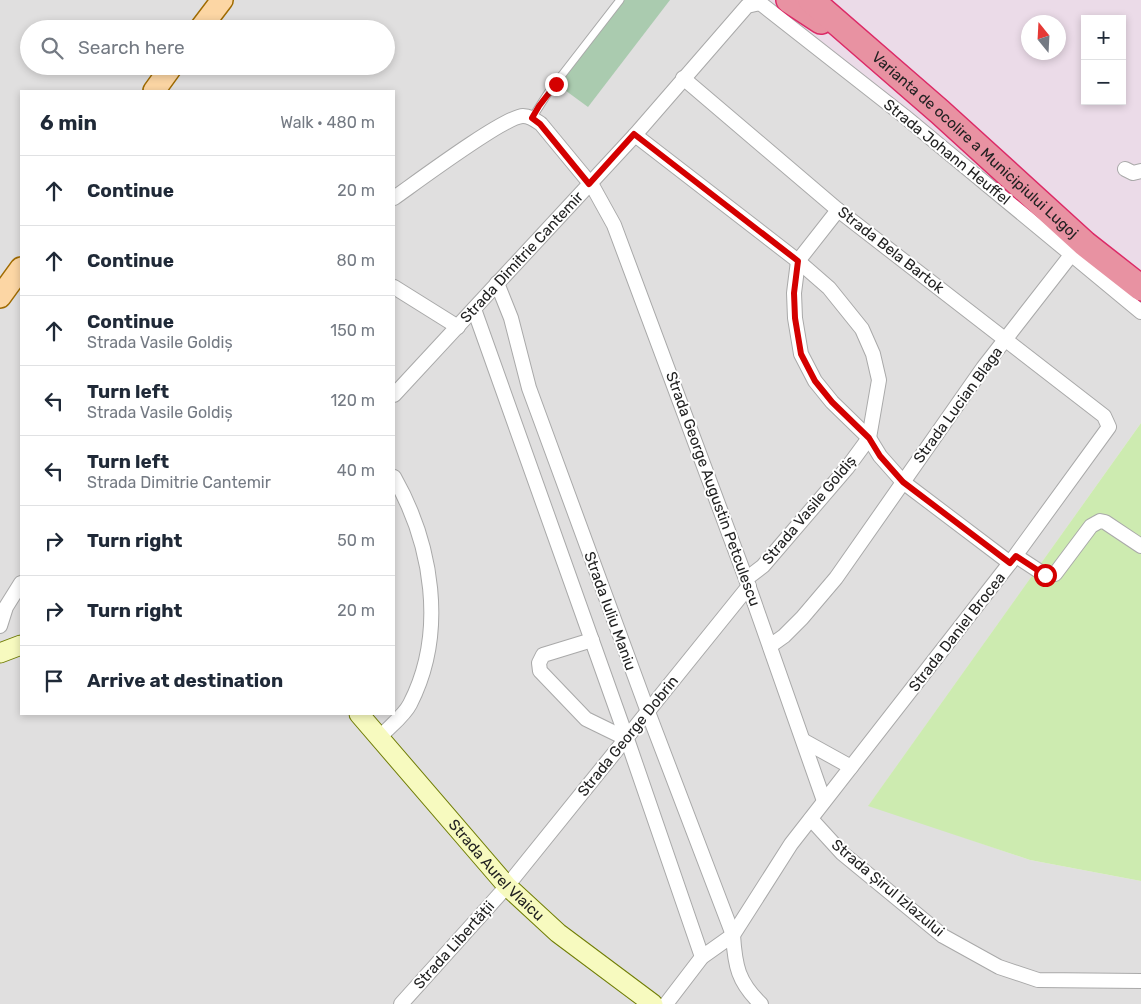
<!DOCTYPE html>
<html lang="en">
<head>
<meta charset="utf-8">
<style>
  :root { --surface:#fff; --page:#f2f2f3; --text:#1f2937; --muted:#747a83; --line:#e0e1e3 }
  body { margin:0; font-family:Rubik,sans-serif; background:var(--page); color:var(--text) }
  .controls { position:absolute; right:15px; top:15px; display:grid; overflow:hidden; border-radius:0px; box-shadow:0 2px 8px #0003 }
  .controls button { width:45px; height:45px; display:grid; place-items:center; padding:0; border:0; border-bottom:1px solid var(--line); background:var(--surface); color:var(--text); font:25px sans-serif }
  .compass { position:absolute; left:1021px; top:15px; width:45px; height:45px; border-radius:50%; background:var(--surface); box-shadow:0 2px 8px #0003; rotate:342deg }
  .stop { position:absolute; width:15px; height:15px; margin:-11px; border:4px solid #d40000; border-radius:50%; background:#fff }
  .stop.end { background:#d40000; border-color:#fff; box-shadow:0 1px 5px #0008 }
  .list { margin:0; padding:0; list-style:none }
  h2 { display:flex; justify-content:space-between; align-items:center; height:65px; margin:0; padding:0 20px; font-size:21px }
  h2 small { font-size:16px; font-weight:400; color:var(--muted) }
  .list li { display:grid; grid-template-columns:32px 1fr auto; gap:15px; align-items:center; box-sizing:border-box; height:70px; padding:0 20px; border-top:1px solid var(--line) }
  .list b { display:block; font-size:19px; white-space:nowrap }
  .list p { margin:0; font-size:16px; white-space:nowrap; color:var(--muted) }
  .list em { font-size:16px; font-style:normal; color:var(--muted) }
  .icon { flex:none; width:28px; height:28px; fill:none; stroke:currentColor; stroke-width:2; stroke-linecap:round; stroke-linejoin:round }
  .map { position:relative; flex:none; width:1141px; height:1004px; overflow:hidden }
  .search { position:absolute; background:var(--surface); box-shadow:0 2px 8px #0003; left:20px; top:20px; width:375px; height:55px; display:flex; align-items:center; gap:12px; box-sizing:border-box; padding:0 18px; border-radius:28px; color:var(--muted); font-size:19px }
  .panel { position:absolute; background:var(--surface); box-shadow:0 2px 8px #0003; left:20px; top:90px; width:375px; height:625px; border-radius:0px }
  .map>svg:first-child { display:block }
  .residential { fill:#e0dfdf; fill-rule:evenodd }
  .industrial { fill:#ebdbe8; fill-rule:evenodd }
  .grass { fill:#cdebb0 }
  .cemetery { fill:#aacbaf }
  .lines { fill:none; stroke-linecap:round; stroke-linejoin:round }
  .lane-casing { stroke:#a9a9a9; stroke-width:9 }
  .street-casing { stroke:#a9a9a9; stroke-width:16 }
  .secondary-casing { stroke:#707d05; stroke-width:21 }
  .primary-casing { stroke:#a06b00; stroke-width:24 }
  .highway-casing { stroke:#dc2a67; stroke-width:28 }
  .lane { stroke:#fff; stroke-width:7 }
  .street { stroke:#fff; stroke-width:14 }
  .secondary { stroke:#f7fabf; stroke-width:19 }
  .primary { stroke:#fcd6a4; stroke-width:21 }
  .highway { stroke:#e892a2; stroke-width:25 }
  .route { stroke:#d40000; stroke-width:6 }
  .labels { text-anchor:middle; dominant-baseline:central; stroke-width:4; stroke-linejoin:round; paint-order:stroke }
  .street-label { font-size:15px; fill:#222; stroke:#fff }
</style>
</head>
<body>
<div class="map">
<svg width="1141" height="1004" viewBox="0 0 1141 1004">
  <rect width="100%" height="100%" fill="#f2efe9"/>
  <path class="residential" d="M0,0H754L1141,303V423L869,805L1030,860L1141,881V1004H0ZM29,29H386V66H29ZM21,91H394V714H21Z"/>
  <path class="industrial" d="M754,0H1141V303L1008,197ZM1085,19H1122V101H1085ZM1028,22H1058V52H1028Z"/>
  <polygon class="grass" points="1141,423 1141,881 1030,860 868,806"/>
  <polygon class="cemetery" points="623,0 670,0 588,107 558,85"/>
  <g class="lines">
    <defs>
      <polyline id="lane" points="532,118 548,93 620,0"/>
      <g id="street">
        <polyline points="635,135 798,261 829,288 862,329 873,354 879,380 869,438 847,468 763,566 746,579"/>
        <polyline points="1125,169 1133,173 1141,171"/>
        <path d="M394,198C414,184 505,116 523,116C530,116 535,120 541,124L593,187L614,225L746,579L824,801"/>
        <polyline points="838,210 798,261 794,293 795,318 801,354 815,381 832,402 869,438 880,456 903,482 1010,563"/>
        <path d="M497,283L511,318L529,388L648,712L733,935C735,966 738,982 761,1004"/>
        <polyline points="394,287 458,327"/>
        <polyline points="474,309 627,739 702,957"/>
        <path id="s1" d="M394,395L635,135L747,6L760,3L904,116L1141,312"/>
        <polyline points="1016,556 1045,575 1055,574 1091,526 1100,521 1105,522 1141,546"/>
        <polyline points="0,626 6,607 21,583"/>
        <polyline points="592,640 543,655 539,663 540,671 586,719 627,739"/>
        <polyline points="770,646 784,636 802,618 836,578 983,368 1071,255"/>
        <path d="M379,738C389,727 404,716 410,704C447,632 432,544 394,477"/>
        <polyline points="804,741 851,767"/>
        <polyline points="811,819 842,853 943,936 999,967 1038,980 1141,981"/>
        <polyline points="401,1004 507,886 749,586"/>
        <polyline points="666,1004 702,957 733,935 791,844 1010,563 1109,427 1104,416 838,210 683,78"/>
      </g>
      <g id="secondary">
        <polyline points="0,653 21,645"/>
        <path id="s2" d="M359,714L507,886L558,933L653,1004"/>
      </g>
      <g id="primary">
        <polyline points="200,29 222,0"/>
        <polyline points="154,91 172,66"/>
        <polyline points="0,297 21,268"/>
      </g>
      <g id="highway">
        <polyline points="789,0 821,21"/>
        <path id="s3" d="M811,0L940,112L1085,244L1141,288"/>
      </g>
    </defs>
    <use href="#lane" class="lane-casing"/>
    <use href="#street" class="street-casing"/>
    <use href="#secondary" class="secondary-casing"/>
    <use href="#primary" class="primary-casing"/>
    <use href="#highway" class="highway-casing"/>
    <use href="#lane" class="lane"/>
    <use href="#street" class="street"/>
    <use href="#secondary" class="secondary"/>
    <use href="#primary" class="primary"/>
    <use href="#highway" class="highway"/>
  </g>
  <g class="lines">
    <polyline class="route" points="556,84 539,106 532,118 540,124 589,184 634,134 798,261 794,293 795,318 801,354 815,381 832,402 869,438 880,456 903,482 1010,563 1016,556 1045,575"/>
  </g>
  <g class="labels">
    <g class="street-label">
      <text stroke="none"><textPath href="#s3" startOffset="219">Varianta de ocolire a Municipiului Lugoj</textPath></text>
      <text transform="translate(947 152) rotate(39)">Strada Johann Heuffel</text>
      <text transform="translate(891 250) rotate(38)">Strada Bela Bartok</text>
      <text stroke="none"><textPath href="#s1" startOffset="188">Strada Dimitrie Cantemir</textPath></text>
      <text transform="translate(958 405) rotate(-54)">Strada Lucian Blaga</text>
      <text transform="translate(713 489) rotate(70)">Strada George Augustin Petculescu</text>
      <text transform="translate(809 510) rotate(-50)">Strada Vasile Goldiș</text>
      <text transform="translate(610 611) rotate(70)">Strada Iuliu Maniu</text>
      <text transform="translate(957 632) rotate(-52)">Strada Daniel Brocea</text>
      <text transform="translate(628 736) rotate(-51)">Strada George Dobrin</text>
      <text stroke="none"><textPath href="#s2" startOffset="208">Strada Aurel Vlaicu</textPath></text>
      <text transform="translate(888 888) rotate(40)">Strada Șirul Izlazului</text>
      <text transform="translate(454 945) rotate(-48)">Strada Libertății</text>
    </g>
  </g>
</svg>
<div class="controls">
<button>+</button>
<button>−</button>
</div>
<svg class="compass" viewBox="-18 -18 36 36"><path d="M0-13l5 13h-10z" fill="#e53935"/><path d="M0 13l5-13h-10z" fill="#747a83"/></svg>
<div class="stop" style="left:1045px;top:575px"></div>
<div class="stop end" style="left:556px;top:84px"></div>
<div class="search"><svg class="icon" aria-label="search" viewBox="0 0 24 24"><circle cx="10" cy="10" r="6"/><path d="M15 15l6 6"/></svg>Search here</div>
<section class="panel">
<h2>6 min<small>Walk · 480 m</small></h2>
<ul class="list">
<li><svg class="icon" aria-label="ahead" viewBox="0 0 24 24"><path d="M12 20V5M6 11l6-6 6 6"/></svg><div><b>Continue</b></div><em>20 m</em></li>
<li><svg class="icon" aria-label="ahead" viewBox="0 0 24 24"><path d="M12 20V5M6 11l6-6 6 6"/></svg><div><b>Continue</b></div><em>80 m</em></li>
<li><svg class="icon" aria-label="ahead" viewBox="0 0 24 24"><path d="M12 20V5M6 11l6-6 6 6"/></svg><div><b>Continue</b><p>Strada Vasile Goldiș</p></div><em>150 m</em></li>
<li><svg class="icon" aria-label="left" viewBox="0 0 24 24"><path d="M17 20v-9H6M10 6l-5 5 5 5"/></svg><div><b>Turn left</b><p>Strada Vasile Goldiș</p></div><em>120 m</em></li>
<li><svg class="icon" aria-label="left" viewBox="0 0 24 24"><path d="M17 20v-9H6M10 6l-5 5 5 5"/></svg><div><b>Turn left</b><p>Strada Dimitrie Cantemir</p></div><em>40 m</em></li>
<li><svg class="icon" aria-label="right" viewBox="0 0 24 24"><path d="M7 20v-9h11M14 6l5 5-5 5"/></svg><div><b>Turn right</b></div><em>50 m</em></li>
<li><svg class="icon" aria-label="right" viewBox="0 0 24 24"><path d="M7 20v-9h11M14 6l5 5-5 5"/></svg><div><b>Turn right</b></div><em>20 m</em></li>
<li><svg class="icon" aria-label="arrive" viewBox="0 0 24 24"><path d="M6 21V4h12l-3 4 3 4H6"/></svg><div><b>Arrive at destination</b></div></li>
</ul>
</section>
</div>
</body>
</html>
